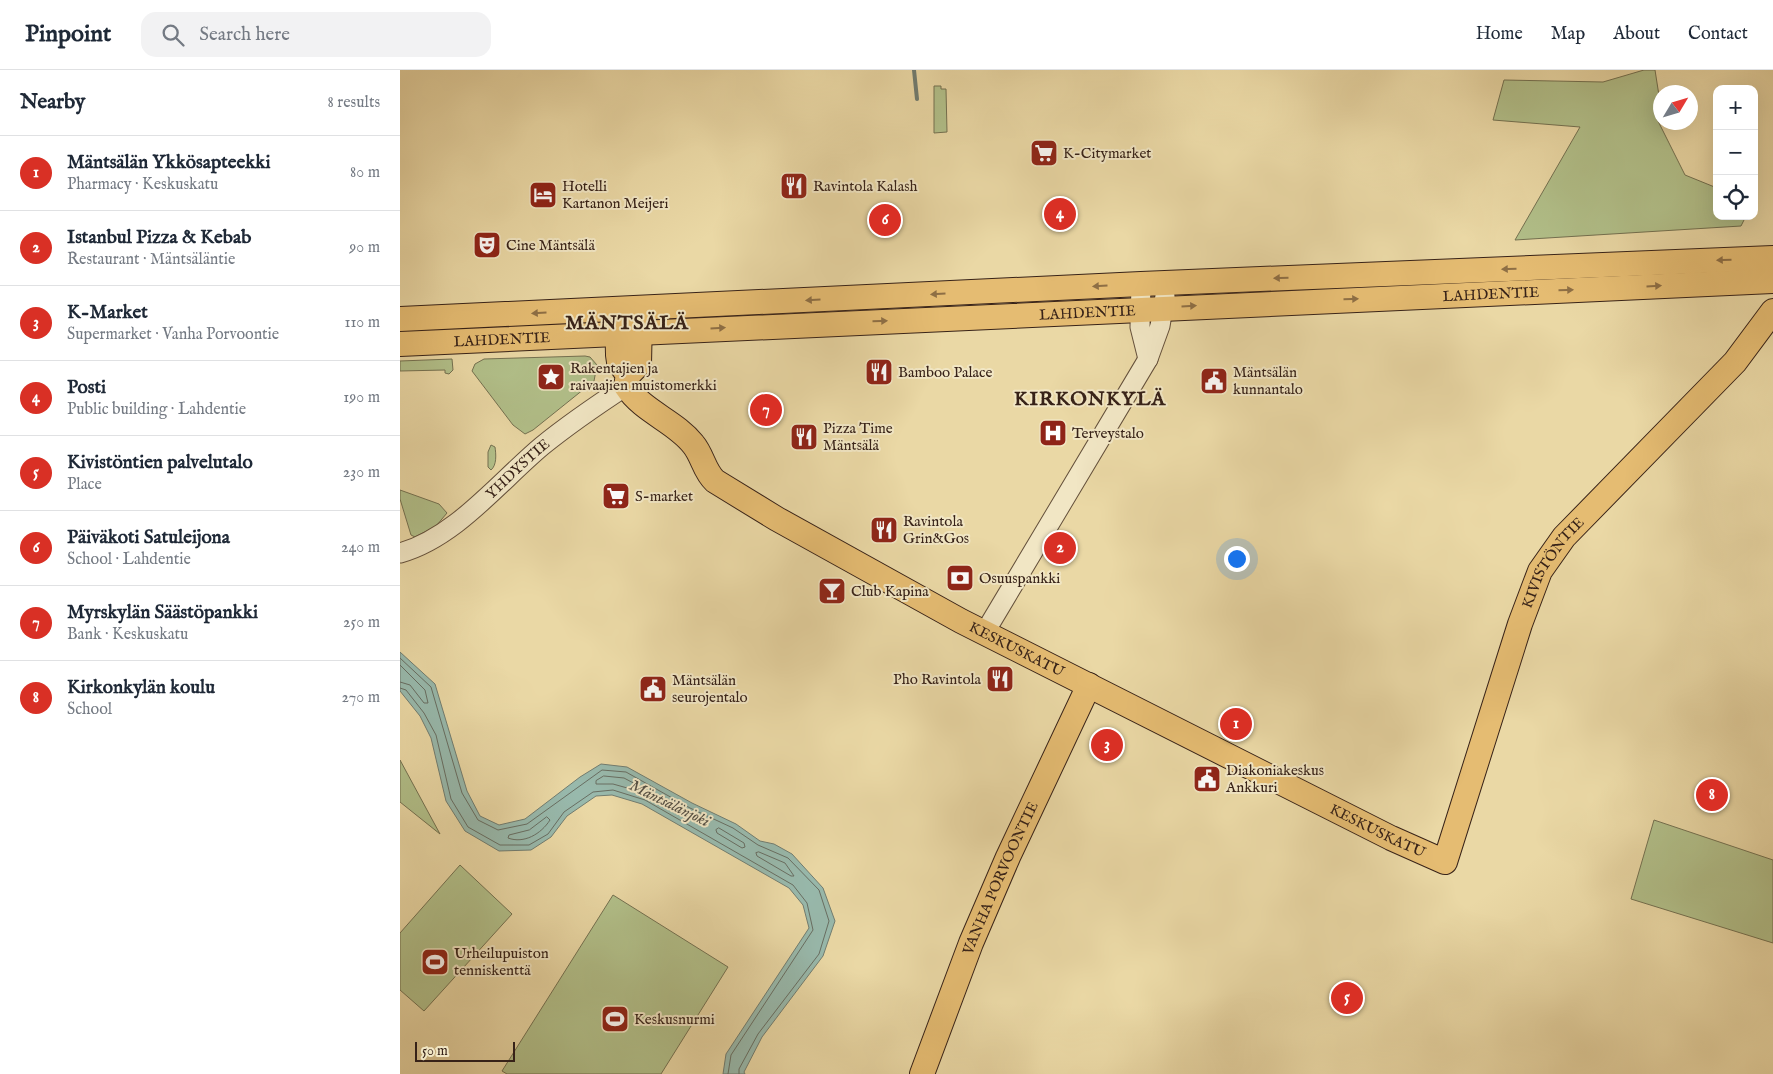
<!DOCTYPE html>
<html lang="en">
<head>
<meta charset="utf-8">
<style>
  :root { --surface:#fff; --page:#f2f2f3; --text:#1f2937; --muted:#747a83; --line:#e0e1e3; --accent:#d93025 }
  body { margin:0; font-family:"IM FELL English",serif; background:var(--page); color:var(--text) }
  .controls { position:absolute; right:15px; top:15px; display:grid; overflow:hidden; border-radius:10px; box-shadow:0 5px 20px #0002 }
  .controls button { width:45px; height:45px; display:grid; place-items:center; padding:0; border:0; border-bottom:1px solid var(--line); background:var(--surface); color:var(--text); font:25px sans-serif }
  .compass { position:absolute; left:1253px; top:15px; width:45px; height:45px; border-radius:50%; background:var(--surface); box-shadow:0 5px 20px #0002; rotate:52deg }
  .scale { position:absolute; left:15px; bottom:12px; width:100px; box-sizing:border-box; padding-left:5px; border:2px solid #372218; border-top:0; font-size:14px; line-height:18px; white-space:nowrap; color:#372218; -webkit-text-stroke:4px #f1e6c4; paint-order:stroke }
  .you { position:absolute; left:836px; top:488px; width:18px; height:18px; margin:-12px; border:4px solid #fff; border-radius:50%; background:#1a73e8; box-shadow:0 0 0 8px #1a73e833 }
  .badge { display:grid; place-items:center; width:32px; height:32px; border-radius:50%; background:var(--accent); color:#fff; font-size:16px; font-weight:700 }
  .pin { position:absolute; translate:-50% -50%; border:2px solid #fff; box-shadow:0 1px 5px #0006 }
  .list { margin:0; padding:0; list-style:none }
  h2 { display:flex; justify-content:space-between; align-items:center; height:65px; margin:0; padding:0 20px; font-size:21px }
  h2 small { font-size:16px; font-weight:400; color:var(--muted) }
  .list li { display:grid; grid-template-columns:32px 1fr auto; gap:15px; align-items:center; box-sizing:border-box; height:75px; padding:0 20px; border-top:1px solid var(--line) }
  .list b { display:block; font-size:19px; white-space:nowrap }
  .list p { margin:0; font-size:16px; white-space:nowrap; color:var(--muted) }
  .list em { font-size:16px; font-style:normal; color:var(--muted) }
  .icon { flex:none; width:28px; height:28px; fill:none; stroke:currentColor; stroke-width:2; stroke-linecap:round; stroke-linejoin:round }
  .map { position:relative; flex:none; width:1373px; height:1004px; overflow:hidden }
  header { display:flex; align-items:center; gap:30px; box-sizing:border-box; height:70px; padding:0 25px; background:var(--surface); border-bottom:1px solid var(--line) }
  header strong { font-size:24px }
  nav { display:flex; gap:28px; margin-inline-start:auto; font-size:18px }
  .search { width:350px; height:45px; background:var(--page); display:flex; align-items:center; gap:12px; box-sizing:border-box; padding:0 18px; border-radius:15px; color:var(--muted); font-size:19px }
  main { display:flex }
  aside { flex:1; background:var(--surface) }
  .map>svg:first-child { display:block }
  .green { fill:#b2c08a; stroke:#747151 }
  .water { fill:#98b9ac; stroke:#717d71 }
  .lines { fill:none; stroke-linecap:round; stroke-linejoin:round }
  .shore { stroke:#686e62; stroke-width:1 }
  .stream { stroke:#717d71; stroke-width:4 }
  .minor-casing { stroke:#64503b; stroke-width:21 }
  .major-casing { stroke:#372218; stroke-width:26 }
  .minor { stroke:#f1e6c4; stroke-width:19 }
  .major { stroke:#e5bc72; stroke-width:24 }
  .oneway { fill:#8e6f45 }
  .labels { text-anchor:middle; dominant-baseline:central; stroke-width:4; stroke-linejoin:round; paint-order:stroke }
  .poi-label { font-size:15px; fill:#372218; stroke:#f1e6c4; text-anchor:start }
  .street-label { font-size:15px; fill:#372218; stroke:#f1e6c4 }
  .water-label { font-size:16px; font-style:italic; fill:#544f44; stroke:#f1e6c4 }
  .district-label { font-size:20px; font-weight:bold; letter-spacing:1px; fill:#372218; stroke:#f1e6c4 }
</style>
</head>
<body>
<header>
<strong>Pinpoint</strong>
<div class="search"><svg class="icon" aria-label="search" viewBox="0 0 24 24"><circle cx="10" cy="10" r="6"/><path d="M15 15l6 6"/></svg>Search here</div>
<nav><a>Home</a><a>Map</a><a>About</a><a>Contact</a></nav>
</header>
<main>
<aside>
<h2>Nearby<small>8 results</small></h2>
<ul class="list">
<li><span class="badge">1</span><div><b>Mäntsälän Ykkösapteekki</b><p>Pharmacy · Keskuskatu</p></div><em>80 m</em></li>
<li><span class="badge">2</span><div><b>Istanbul Pizza &amp; Kebab</b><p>Restaurant · Mäntsäläntie</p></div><em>90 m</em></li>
<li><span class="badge">3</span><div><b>K-Market</b><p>Supermarket · Vanha Porvoontie</p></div><em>110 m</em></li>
<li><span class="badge">4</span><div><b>Posti</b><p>Public building · Lahdentie</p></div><em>190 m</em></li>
<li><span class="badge">5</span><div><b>Kivistöntien palvelutalo</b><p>Place</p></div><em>230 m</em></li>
<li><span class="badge">6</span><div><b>Päiväkoti Satuleijona</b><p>School · Lahdentie</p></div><em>240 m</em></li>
<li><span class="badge">7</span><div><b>Myrskylän Säästöpankki</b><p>Bank · Keskuskatu</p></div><em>250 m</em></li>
<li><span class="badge">8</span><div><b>Kirkonkylän koulu</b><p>School</p></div><em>270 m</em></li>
</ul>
</aside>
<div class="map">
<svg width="1373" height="1004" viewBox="0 0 1373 1004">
  <rect width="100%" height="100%" fill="#ead8a5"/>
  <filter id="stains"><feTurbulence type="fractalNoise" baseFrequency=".004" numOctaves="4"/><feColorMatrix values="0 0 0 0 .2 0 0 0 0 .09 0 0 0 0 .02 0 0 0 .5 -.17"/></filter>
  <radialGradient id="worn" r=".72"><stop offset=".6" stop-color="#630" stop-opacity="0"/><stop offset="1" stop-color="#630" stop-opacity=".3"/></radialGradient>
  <g class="green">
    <polygon points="1244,0 1255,0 1260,32 1254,43 1285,105 1317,118 1317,146 1346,146 1341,156 1115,170 1180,57 1093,50 1104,10 1203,12"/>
    <polygon points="534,16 541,16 541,19 546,19 547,62 534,63"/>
    <polygon points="185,286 190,287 197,295 194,311 133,360 125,364 113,355 72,301 75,294 84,289"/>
    <polygon points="52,289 53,300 49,304 45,303 45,300 0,301 0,291"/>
    <path d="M91,375L95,377C96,384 97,395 91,400L88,397V382Z"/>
    <polygon points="0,420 39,434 47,443 36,456 15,467 11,465 0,429"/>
    <polygon points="0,690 40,764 0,732"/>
    <polygon points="1254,750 1373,790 1373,873 1231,829"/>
    <polygon points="60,795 112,844 24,941 0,920 0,863"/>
    <polygon points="213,825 328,897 261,1004 107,1004 102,1001"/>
  </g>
  <polygon class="water" points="0,582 35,614 67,721 80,746 99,755 125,749 180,707 201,694 227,697 292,733 336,754 360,771 374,774 392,784 423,818 435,851 423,886 362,967 344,1002 345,1004 323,1004 326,984 409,858 403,835 389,818 242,734 212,725 196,726 167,746 151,767 131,780 99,781 65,761 46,731 31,668 20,646 0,621"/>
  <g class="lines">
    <g class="shore">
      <polyline points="0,588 31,617 62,723 78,750 98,760 127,754 202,700 226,702 290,738 333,758 358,775 388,788 419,820 429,851 419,884 358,964 339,999 339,1004"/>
      <polyline points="0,595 25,620 28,633 24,633 10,615 0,612"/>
      <polyline points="0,618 6,620 24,643 36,665 51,729 68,757 100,775 129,775 148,764 164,742 193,722 213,720 245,730 393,815 407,833 413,860 331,985 328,1004"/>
      <polygon points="204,706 224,708 239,716 240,719 238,721 213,714 196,714 196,711"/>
      <path d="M147,747L150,750C141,764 124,774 108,768L109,765L129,760Z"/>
      <polygon points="319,758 344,773 345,777 342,778 317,763 316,760"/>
      <polygon points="359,782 385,793 394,806 391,806 357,786 356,783"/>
    </g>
    <polyline class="stream" points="514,0 517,29"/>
    <defs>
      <g id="minor">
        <polyline points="741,214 740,257 748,289"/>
        <path id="s1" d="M0,483C55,468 99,412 142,376C169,354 197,335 226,316"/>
        <polyline points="585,562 748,289 760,256 765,226"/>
      </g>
      <g id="major">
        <path id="s2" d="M217,239L218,285L219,292L228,305L226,316C243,342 275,351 293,374C303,386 304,401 315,411L377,449L561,551L991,768L1045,792L1120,554L1140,501L1164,467L1335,292L1373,241"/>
        <polyline points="0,249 741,214 1373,188"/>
        <path id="s3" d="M0,274L1373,211"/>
        <polyline points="228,305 239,294 240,247"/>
        <path id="s4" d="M522,1004L571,873L608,787L689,615"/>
      </g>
    </defs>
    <use href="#minor" class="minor-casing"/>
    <use href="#major" class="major-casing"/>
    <use href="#minor" class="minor"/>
    <use href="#major" class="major"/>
  </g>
  <defs><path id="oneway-solid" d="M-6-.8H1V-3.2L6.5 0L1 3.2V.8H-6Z" transform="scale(1.25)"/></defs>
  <g class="oneway">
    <use href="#oneway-solid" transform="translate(1324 190) rotate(178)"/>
    <use href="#oneway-solid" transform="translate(1109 199) rotate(178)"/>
    <use href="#oneway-solid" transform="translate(881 208) rotate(178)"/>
    <use href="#oneway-solid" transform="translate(700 216) rotate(177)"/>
    <use href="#oneway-solid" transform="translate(1254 216) rotate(-3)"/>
    <use href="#oneway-solid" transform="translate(1166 220) rotate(-2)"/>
    <use href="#oneway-solid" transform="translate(538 224) rotate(177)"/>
    <use href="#oneway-solid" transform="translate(951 229) rotate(-2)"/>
    <use href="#oneway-solid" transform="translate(413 230) rotate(177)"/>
    <use href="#oneway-solid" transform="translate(789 236) rotate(-3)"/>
    <use href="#oneway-solid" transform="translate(139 243) rotate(177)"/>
    <use href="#oneway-solid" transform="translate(480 251) rotate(-2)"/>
    <use href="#oneway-solid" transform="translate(318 258) rotate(-3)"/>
  </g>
  <defs>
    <symbol id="supermarket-square" viewBox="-11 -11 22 22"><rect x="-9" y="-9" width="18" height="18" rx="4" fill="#8f2418" stroke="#f1e6c4"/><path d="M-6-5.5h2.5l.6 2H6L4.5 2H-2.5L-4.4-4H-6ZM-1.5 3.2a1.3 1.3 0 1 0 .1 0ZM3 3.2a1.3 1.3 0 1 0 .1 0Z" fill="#fff"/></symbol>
    <symbol id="restaurant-square" viewBox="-11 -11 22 22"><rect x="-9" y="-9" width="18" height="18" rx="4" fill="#8f2418" stroke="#f1e6c4"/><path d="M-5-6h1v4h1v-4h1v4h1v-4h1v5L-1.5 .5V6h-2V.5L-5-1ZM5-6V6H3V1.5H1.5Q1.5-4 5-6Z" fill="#fff"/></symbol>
    <symbol id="hotel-square" viewBox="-11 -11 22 22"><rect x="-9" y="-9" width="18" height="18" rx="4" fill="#8f2418" stroke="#f1e6c4"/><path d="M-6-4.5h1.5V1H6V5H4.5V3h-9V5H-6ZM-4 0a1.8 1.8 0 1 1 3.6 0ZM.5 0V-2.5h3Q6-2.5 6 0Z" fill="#fff"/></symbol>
    <symbol id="theatre-square" viewBox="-11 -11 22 22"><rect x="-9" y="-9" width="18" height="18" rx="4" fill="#8f2418" stroke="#f1e6c4"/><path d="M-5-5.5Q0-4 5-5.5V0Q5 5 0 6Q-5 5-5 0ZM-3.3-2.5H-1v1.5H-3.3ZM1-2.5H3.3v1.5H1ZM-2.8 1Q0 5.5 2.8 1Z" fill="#fff"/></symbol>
    <symbol id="sight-square" viewBox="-11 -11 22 22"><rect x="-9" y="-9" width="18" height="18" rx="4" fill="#8f2418" stroke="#f1e6c4"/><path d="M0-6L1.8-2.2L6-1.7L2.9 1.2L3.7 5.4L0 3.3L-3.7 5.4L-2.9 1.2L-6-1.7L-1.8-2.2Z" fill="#fff"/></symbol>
    <symbol id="civic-square" viewBox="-11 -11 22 22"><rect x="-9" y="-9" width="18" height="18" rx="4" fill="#8f2418" stroke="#f1e6c4"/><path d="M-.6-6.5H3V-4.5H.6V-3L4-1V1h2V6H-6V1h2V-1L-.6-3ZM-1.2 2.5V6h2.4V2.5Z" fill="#fff"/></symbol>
    <symbol id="hospital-square" viewBox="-11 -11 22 22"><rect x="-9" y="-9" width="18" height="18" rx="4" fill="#8f2418" stroke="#f1e6c4"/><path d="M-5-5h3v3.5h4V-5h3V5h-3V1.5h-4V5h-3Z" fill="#fff"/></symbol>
    <symbol id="bank-square" viewBox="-11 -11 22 22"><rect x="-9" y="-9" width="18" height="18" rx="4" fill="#8f2418" stroke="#f1e6c4"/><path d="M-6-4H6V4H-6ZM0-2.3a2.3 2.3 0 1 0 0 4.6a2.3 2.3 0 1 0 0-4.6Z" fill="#fff"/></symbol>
    <symbol id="bar-square" viewBox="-11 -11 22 22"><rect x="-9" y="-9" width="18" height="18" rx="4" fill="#8f2418" stroke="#f1e6c4"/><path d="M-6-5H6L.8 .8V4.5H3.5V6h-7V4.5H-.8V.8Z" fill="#fff"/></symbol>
    <symbol id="stadium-square" viewBox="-11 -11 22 22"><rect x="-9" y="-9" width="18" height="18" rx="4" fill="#8f2418" stroke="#f1e6c4"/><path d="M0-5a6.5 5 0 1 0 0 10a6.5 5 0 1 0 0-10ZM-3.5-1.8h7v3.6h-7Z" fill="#fff"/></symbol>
  </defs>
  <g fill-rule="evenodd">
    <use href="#supermarket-square" x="628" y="67" width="32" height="32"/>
    <use href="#restaurant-square" x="378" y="100" width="32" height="32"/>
    <use href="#hotel-square" x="127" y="109" width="32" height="32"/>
    <use href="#theatre-square" x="71" y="159" width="32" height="32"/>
    <use href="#restaurant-square" x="463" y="286" width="32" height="32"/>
    <use href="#sight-square" x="135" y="291" width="32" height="32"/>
    <use href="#civic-square" x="798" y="295" width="32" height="32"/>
    <use href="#hospital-square" x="637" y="347" width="32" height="32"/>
    <use href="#restaurant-square" x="388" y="351" width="32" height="32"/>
    <use href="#supermarket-square" x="200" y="410" width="32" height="32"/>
    <use href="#restaurant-square" x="468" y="444" width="32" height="32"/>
    <use href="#bank-square" x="544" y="492" width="32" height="32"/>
    <use href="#bar-square" x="416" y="505" width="32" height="32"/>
    <use href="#restaurant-square" x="584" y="593" width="32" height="32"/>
    <use href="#civic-square" x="237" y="603" width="32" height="32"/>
    <use href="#civic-square" x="791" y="693" width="32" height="32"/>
    <use href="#stadium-square" x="19" y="876" width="32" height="32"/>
    <use href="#stadium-square" x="199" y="933" width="32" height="32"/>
  </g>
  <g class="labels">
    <g class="poi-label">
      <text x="663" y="83">K-Citymarket</text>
      <text x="162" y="116">Hotelli<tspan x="162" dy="17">Kartanon Meijeri</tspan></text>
      <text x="413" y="116">Ravintola Kalash</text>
      <text x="106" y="175">Cine Mäntsälä</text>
      <text x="170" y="298">Rakentajien ja<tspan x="170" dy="17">raivaajien muistomerkki</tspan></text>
      <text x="498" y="302">Bamboo Palace</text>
      <text x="833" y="302">Mäntsälän<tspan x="833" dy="17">kunnantalo</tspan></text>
      <text x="423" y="358">Pizza Time<tspan x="423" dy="17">Mäntsälä</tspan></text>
      <text x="672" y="363">Terveystalo</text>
      <text x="235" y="426">S-market</text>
      <text x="503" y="451">Ravintola<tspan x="503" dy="17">Grin&amp;Gos</tspan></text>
      <text x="579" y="508">Osuuspankki</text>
      <text x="451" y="521">Club Kapina</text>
      <text x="581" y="609" text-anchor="end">Pho Ravintola</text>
      <text x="272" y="610">Mäntsälän<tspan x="272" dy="17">seurojentalo</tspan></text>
      <text x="826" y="700">Diakoniakeskus<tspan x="826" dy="17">Ankkuri</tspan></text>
      <text x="54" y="883">Urheilupuiston<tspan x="54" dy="17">tenniskenttä</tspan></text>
      <text x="234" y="949">Keskusnurmi</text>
    </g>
    <g class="street-label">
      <text stroke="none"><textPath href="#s3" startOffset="1092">LAHDENTIE</textPath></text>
      <text stroke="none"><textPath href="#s3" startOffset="688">LAHDENTIE</textPath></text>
      <text stroke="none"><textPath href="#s3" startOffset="102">LAHDENTIE</textPath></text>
      <text stroke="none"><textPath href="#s1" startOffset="146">YHDYSTIE</textPath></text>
      <text stroke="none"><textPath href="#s2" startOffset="1356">KIVISTÖNTIE</textPath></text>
      <text stroke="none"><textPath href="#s2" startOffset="558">KESKUSKATU</textPath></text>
      <text stroke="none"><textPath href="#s2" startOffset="962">KESKUSKATU</textPath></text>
      <text stroke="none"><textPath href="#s4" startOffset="211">VANHA PORVOONTIE</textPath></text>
    </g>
    <g class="water-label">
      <text transform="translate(269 734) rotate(26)">Mäntsälänjoki</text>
    </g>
    <g class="district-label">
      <text x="227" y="253">MÄNTSÄLÄ</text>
      <text x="690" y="329">KIRKONKYLÄ</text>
    </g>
  </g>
  <rect width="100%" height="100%" filter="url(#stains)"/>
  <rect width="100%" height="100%" fill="url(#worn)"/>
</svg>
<div class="controls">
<button>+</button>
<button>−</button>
<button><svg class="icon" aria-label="locate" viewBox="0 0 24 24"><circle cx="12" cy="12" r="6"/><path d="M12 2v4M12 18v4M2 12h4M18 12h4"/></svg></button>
</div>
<svg class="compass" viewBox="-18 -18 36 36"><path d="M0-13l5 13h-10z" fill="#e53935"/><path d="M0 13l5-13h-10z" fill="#747a83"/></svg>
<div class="scale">50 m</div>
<div class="you"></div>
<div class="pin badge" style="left:836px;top:654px">1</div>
<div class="pin badge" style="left:660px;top:478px">2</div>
<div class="pin badge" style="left:707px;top:675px">3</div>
<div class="pin badge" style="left:660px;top:144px">4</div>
<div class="pin badge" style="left:947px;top:928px">5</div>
<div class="pin badge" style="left:485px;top:150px">6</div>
<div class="pin badge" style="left:366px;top:340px">7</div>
<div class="pin badge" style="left:1312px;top:725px">8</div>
</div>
</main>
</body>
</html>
